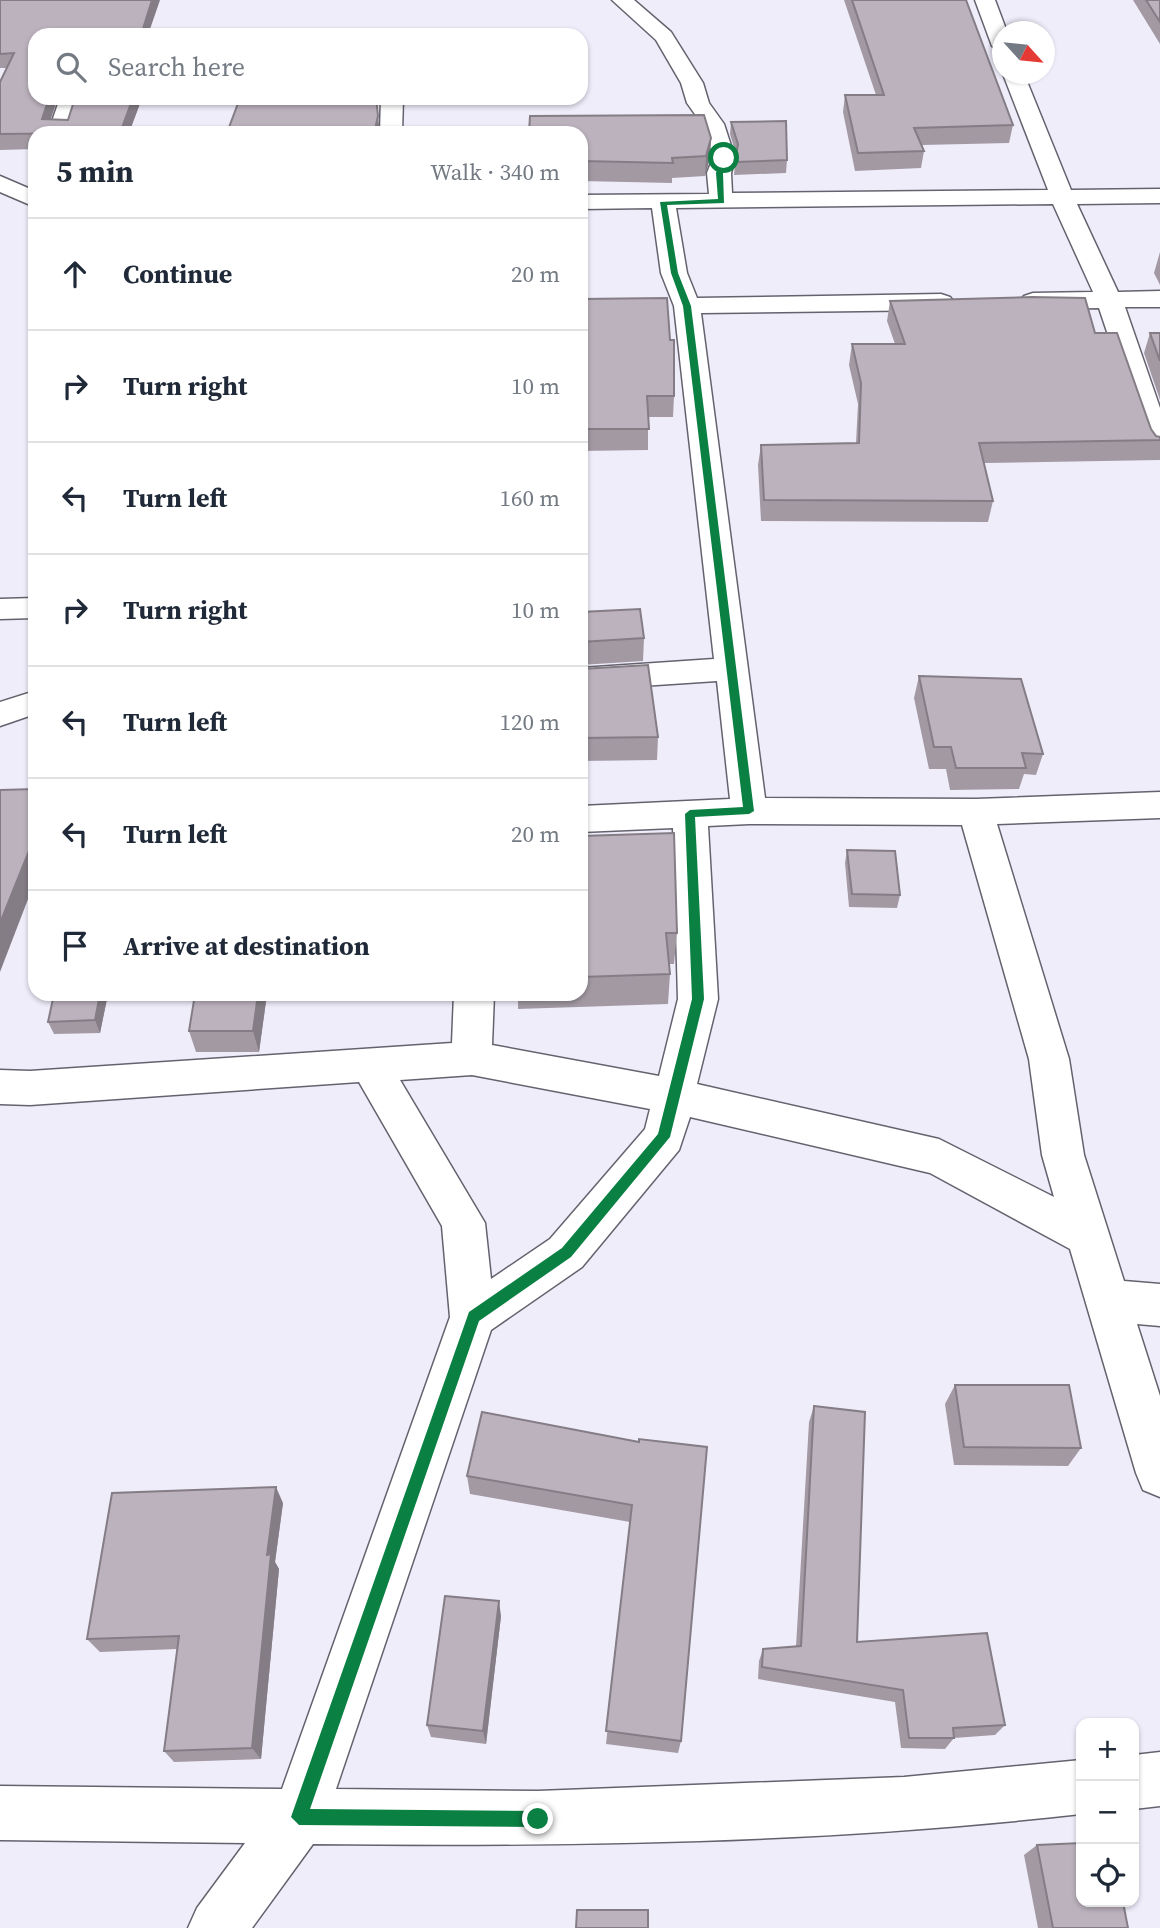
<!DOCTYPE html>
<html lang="en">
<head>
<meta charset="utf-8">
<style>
  :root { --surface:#fff; --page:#f2f2f3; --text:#1f2937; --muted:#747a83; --line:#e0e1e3 }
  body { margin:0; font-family:"Source Serif 4",serif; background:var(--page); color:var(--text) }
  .controls { position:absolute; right:21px; bottom:21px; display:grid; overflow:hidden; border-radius:14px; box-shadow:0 2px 5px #0004 }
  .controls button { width:63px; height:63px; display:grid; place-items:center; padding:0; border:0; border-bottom:2px solid var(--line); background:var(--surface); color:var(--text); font:35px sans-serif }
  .compass { position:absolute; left:992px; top:21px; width:63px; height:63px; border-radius:50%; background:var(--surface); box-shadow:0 2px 5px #0004; rotate:117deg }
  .stop { position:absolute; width:21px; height:21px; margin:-16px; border:5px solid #0b8043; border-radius:50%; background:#fff }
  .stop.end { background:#0b8043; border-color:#fff; box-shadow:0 2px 7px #0008 }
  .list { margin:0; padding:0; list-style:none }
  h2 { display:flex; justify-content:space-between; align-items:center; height:91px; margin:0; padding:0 28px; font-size:30px }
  h2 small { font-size:23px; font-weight:400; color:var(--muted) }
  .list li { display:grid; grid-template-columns:46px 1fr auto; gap:21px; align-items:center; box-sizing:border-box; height:112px; padding:0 28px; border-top:2px solid var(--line) }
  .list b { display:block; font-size:26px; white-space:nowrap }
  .list em { font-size:23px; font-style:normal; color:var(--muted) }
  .icon { flex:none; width:38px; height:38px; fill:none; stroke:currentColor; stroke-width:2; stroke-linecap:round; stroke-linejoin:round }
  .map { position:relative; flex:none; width:1160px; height:1928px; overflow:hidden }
  .search { position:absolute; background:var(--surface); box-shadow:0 2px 5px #0004; left:28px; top:28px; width:560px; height:77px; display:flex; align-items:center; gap:18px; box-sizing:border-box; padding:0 24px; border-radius:21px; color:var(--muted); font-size:26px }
  .panel { position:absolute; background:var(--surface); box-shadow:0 2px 5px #0004; left:28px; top:126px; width:560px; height:875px; border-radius:21px }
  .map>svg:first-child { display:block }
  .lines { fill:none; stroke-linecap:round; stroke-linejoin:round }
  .minor-casing { stroke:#65626e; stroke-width:3 }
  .minor { fill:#fff; fill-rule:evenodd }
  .wall { fill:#a299a3 }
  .shaded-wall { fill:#847d85 }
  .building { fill:#bcb2be; stroke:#847d85; stroke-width:2 }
  .route { fill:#0b8043 }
</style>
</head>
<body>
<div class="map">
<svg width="1160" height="1928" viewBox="0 0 1160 1928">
  <rect width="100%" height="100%" fill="#f0edfb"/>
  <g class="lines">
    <defs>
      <g id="minor">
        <path d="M612,0H634L671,32L703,83L709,103L724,124L735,158L731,173L732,193L1048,190L1003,74H1024L1071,190L1160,189V203L1077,204L1118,292L1160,291V307H1125L1160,408V457L1150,454L1146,448L1099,308L1033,309L1024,306L1020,301L1024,296L1033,293L1093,292L1053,204L676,208L687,273L697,298L941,294L950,297L954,302L950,307L941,310L701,313L765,798L976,799L1160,792V818L997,824L1069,1059L1084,1155L1124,1281L1160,1284V1326L1137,1324L1160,1396V1497L1143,1490L1136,1473L1070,1249L930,1173L690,1117L679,1150L582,1267L491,1330L336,1789L538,1791L904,1777L1081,1760V1814C826,1843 569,1847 313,1844L252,1928H188L197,1908L245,1843L0,1840V1786L282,1789L450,1317L442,1226L359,1082L30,1105L0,1104V1070L30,1071L452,1043L454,994H494L492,1045L659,1076L678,999L673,828L581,832V806L730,799L717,681L581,690V668L714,659L674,306L661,273L652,208L581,209V195L709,194L707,173L713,158L702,124L687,103L681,83L656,40ZM749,824L962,825L1029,1059L1042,1155L1054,1197L939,1139L697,1084L718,999L708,826ZM472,1075L650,1109L645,1129L550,1239L491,1279L485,1223L400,1080Z"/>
        <polygon points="975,0 995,0 1007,32 1002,32 1002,52 992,46"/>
        <polygon points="60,98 82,98 70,133 48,133"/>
        <polygon points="381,98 403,98 402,133 380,133"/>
        <polygon points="0,176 35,191 35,207 0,192"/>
        <polygon points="35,598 35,618 0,619 0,599"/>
        <polygon points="35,691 35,714 0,726 0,702"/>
        <polygon points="1160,1752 1160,1806 1134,1809 1134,1755"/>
      </g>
    </defs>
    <use href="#minor" class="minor-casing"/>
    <use href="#minor" class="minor"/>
  </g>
  <g class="wall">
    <polygon points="0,0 35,35 51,120 68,120 75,98 142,98 130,130 380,133 35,133 35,149 0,150 0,81 7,68 0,68"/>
    <polygon points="844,0 966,0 1013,125 1009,143 922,145 924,151 921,168 855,171 843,112 845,95 876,95"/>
    <polygon points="1133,0 1160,0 1160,44"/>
    <polygon points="731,122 787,160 786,173 734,175 736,154 730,134"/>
    <polygon points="581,133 711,138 710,158 705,176 672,178 672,183 581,181"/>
    <polygon points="1160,252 1160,285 1154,273"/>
    <polygon points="581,299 674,396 673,417 648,417 648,450 581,451"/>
    <polygon points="890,301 1095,333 1151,429 1156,436 1160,437 1160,460 984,463 993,501 988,522 761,521 758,465 761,445 856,443 858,404 849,365 852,344 895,344 887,321"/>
    <polygon points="1150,333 1160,333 1160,400 1144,353"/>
    <polygon points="581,612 644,638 643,661 581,665"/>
    <polygon points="581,669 658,737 657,760 581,761"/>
    <polygon points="919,676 1043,754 1036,775 1024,774 1019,789 950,790 946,769 929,769 914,698"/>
    <polygon points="581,836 677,933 674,964 669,964 670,974 668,1004 518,1009 518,994 581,994"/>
    <polygon points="847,850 900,895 897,908 849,907 845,863"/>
    <polygon points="54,994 108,994 100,1033 54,1034 48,1022"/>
    <polygon points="195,994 267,994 259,1052 196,1052 189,1031"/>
    <polygon points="955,1385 1081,1448 1068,1466 954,1465 945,1404"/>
    <polygon points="814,1406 857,1642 1005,1725 995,1735 954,1738 945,1749 901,1748 895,1702 758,1679 759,1661 763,1649 796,1647 809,1422"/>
    <polygon points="639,1442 681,1741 678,1753 606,1744 630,1522 470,1494 467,1476"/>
    <polygon points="283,1503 275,1562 279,1569 261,1759 174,1762 164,1751 177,1649 100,1652 87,1639"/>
    <polygon points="501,1616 486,1744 431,1737 427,1725"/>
    <polygon points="1037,1845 1128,1928 1038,1928 1024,1855"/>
  </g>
  <g class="shaded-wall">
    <polygon points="152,0 160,0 148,35 141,35"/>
    <polygon points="49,98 58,98 46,133 42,119"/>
    <polygon points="133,98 142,98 129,133 120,133"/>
    <polygon points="378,116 380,133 374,133"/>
    <polygon points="711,138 710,158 705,176 706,156"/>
    <polygon points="33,841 35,847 35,881 0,972 0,923"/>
    <polygon points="100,994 108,994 100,1033 95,1020"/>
    <polygon points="258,994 267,994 259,1052 253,1031"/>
    <polygon points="276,1487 283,1503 275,1562 279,1569 261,1759 252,1748 267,1555"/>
    <polygon points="499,1601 501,1616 486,1744 483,1731"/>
  </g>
  <g class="building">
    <polygon points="0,0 152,0 141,35 35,35 35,98 49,98 42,119 68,120 75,98 133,98 121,130 97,130 95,133 0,134 0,82 14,53 0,54"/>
    <polygon points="852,0 966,0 1013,125 914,128 924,151 858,153 845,95 884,95"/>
    <polygon points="1146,0 1160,0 1160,22"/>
    <polygon points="240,98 376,98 378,116 374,133 95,133 97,130 228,130"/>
    <polygon points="704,115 711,138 706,156 672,158 673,163 581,161 581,133 529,133 530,116"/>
    <polygon points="786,121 787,160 735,162 738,144 731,122"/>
    <polygon points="1032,297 1085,298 1095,333 1117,333 1151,429 1156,436 1160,437 1160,440 979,443 993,501 764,500 761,445 859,443 861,383 852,344 905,344 890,301"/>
    <polygon points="667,298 670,340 674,340 674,396 647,396 649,429 581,429 581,299"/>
    <polygon points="1150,333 1160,333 1160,361"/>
    <polygon points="640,609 644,638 581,642 581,612"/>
    <polygon points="648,665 658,737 581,738 581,669"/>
    <polygon points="919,676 1021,679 1043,754 1022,753 1026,768 956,768 951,747 934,747"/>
    <polygon points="35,789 35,841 33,841 0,923 0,790"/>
    <polygon points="674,833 677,933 666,933 670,974 581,977 581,836"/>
    <polygon points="847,850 895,851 900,895 852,894"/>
    <polygon points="54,994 100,994 95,1020 48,1022"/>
    <polygon points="195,994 258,994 253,1031 189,1031"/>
    <polygon points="955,1385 1069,1385 1081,1448 964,1447"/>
    <polygon points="814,1406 865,1412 857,1642 987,1633 1005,1725 953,1728 954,1738 909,1738 903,1690 762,1667 763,1649 801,1646"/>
    <polygon points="482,1412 639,1442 639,1439 707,1447 681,1741 606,1731 632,1505 467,1476"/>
    <polygon points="276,1487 267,1555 271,1554 252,1748 164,1751 179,1636 87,1639 112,1493"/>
    <polygon points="445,1596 499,1601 483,1731 427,1725"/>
    <polygon points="1081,1843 1081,1902 1123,1902 1128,1928 1053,1928 1037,1845"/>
    <polygon points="577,1910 648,1910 648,1928 576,1928"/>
  </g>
  <polygon class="route" points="727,157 723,173 724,203 667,205 678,273 691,306 754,811 749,814 695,817 704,999 670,1137 571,1257 479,1321 310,1809 538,1811 546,1819 538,1827 299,1825 291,1817 469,1312 562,1248 658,1134 692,999 685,814 690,810 743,807 683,306 671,273 660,202 718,199 716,173 721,158"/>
</svg>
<div class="controls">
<button>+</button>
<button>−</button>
<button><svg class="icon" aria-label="locate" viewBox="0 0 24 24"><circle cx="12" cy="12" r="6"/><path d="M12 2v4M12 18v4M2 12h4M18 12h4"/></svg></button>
</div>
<svg class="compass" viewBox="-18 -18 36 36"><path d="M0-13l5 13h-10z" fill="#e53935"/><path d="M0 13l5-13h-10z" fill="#747a83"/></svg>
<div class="stop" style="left:724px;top:158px"></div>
<div class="stop end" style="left:538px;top:1819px"></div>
<div class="search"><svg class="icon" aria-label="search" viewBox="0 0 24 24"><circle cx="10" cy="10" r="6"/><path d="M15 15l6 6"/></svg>Search here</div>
<section class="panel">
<h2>5 min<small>Walk · 340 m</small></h2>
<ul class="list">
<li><svg class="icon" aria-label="ahead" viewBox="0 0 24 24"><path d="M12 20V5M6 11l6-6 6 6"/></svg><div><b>Continue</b></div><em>20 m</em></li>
<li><svg class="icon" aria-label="right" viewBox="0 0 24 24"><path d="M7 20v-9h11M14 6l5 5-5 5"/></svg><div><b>Turn right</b></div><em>10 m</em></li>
<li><svg class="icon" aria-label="left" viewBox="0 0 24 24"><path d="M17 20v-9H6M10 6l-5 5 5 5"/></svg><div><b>Turn left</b></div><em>160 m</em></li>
<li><svg class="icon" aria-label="right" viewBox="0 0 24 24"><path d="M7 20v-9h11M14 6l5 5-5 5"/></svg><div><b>Turn right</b></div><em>10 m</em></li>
<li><svg class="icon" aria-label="left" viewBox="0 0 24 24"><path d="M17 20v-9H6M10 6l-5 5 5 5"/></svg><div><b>Turn left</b></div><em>120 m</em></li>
<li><svg class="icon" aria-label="left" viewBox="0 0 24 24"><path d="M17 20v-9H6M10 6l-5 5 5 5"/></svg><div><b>Turn left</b></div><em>20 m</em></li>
<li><svg class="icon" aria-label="arrive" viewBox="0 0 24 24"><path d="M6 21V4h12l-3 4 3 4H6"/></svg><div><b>Arrive at destination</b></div></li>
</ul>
</section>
</div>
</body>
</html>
